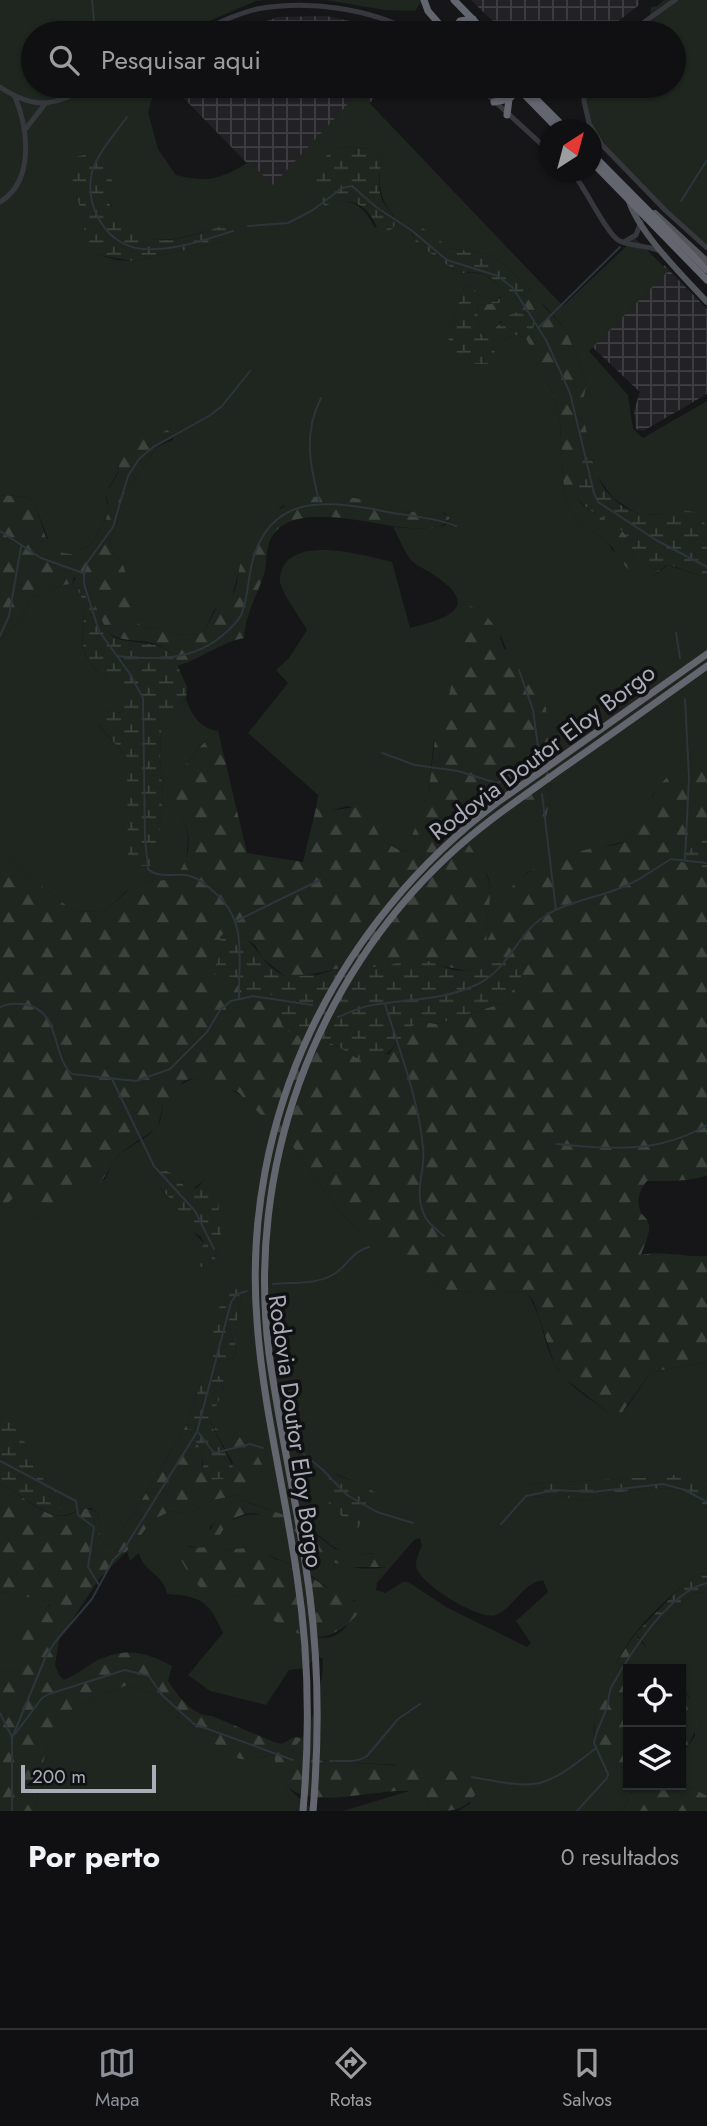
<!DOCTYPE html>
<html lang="pt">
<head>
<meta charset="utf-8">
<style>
  :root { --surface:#101012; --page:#1e1e20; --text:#f1f3f6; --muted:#9c9d9f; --line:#303032; --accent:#8c9099 }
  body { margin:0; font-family:Jost,sans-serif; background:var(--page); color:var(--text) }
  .controls { position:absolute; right:21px; bottom:21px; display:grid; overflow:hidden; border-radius:0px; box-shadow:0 2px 5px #0004 }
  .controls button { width:63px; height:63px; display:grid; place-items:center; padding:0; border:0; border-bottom:2px solid var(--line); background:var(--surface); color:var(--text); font:35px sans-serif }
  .compass { position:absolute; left:539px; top:119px; width:63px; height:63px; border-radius:50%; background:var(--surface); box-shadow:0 2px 5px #0004; rotate:36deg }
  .scale { position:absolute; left:21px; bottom:18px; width:135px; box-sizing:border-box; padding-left:7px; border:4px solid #a8adb8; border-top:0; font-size:19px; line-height:24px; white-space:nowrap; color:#a8adb8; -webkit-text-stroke:5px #111113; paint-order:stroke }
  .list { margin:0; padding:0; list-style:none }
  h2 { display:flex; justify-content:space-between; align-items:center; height:91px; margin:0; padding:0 28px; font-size:30px }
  h2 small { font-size:23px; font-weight:400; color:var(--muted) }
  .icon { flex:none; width:38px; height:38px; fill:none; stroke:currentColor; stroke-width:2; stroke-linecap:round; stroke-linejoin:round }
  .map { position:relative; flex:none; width:707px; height:1811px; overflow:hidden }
  .search { position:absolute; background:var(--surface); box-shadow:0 2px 5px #0004; left:21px; right:21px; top:21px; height:77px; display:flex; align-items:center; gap:18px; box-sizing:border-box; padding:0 24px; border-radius:38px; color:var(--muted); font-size:26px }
  .sheet { height:217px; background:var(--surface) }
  nav { display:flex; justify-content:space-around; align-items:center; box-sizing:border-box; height:98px; border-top:2px solid var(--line); background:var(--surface); font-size:19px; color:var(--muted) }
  nav a { display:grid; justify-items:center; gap:4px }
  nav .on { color:var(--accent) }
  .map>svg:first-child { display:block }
  .industrial { fill:url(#industrial-grid) }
  .grass { fill:#1e261f; fill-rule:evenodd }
  .forest { fill:url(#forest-firs); fill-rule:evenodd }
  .wetland { fill:url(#wetland-marsh) }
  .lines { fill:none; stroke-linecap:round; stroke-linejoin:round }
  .stream { stroke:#2c353c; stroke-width:2 }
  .minor { stroke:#37383d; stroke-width:5 }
  .major { stroke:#53555c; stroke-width:6 }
  .highway { stroke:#63666e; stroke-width:7 }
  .labels { text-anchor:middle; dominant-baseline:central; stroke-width:7; stroke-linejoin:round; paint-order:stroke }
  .street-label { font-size:24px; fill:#a8adb8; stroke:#111113 }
</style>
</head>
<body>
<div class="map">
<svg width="707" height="1811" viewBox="0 0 707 1811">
  <defs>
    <pattern id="industrial-grid" width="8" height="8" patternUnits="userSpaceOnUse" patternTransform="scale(1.75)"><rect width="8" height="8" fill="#222225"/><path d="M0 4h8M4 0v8" fill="none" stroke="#3f3f43"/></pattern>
    <pattern id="forest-firs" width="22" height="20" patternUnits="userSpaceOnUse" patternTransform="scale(1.75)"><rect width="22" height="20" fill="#1e261f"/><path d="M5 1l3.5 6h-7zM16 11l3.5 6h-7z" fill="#3c433d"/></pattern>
    <pattern id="wetland-marsh" width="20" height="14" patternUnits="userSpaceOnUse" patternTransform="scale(1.75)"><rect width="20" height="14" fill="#1e261f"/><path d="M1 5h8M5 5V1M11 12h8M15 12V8" fill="none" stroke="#3c433d"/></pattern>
  </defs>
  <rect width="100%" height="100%" fill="#161618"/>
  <g class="industrial">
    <polygon points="471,0 639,0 639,5 603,33 505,33"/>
    <polygon points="326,16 380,27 392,33 232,33 278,17"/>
    <polygon points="172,86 387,86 276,193"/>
    <polygon points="664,265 707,309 707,394 643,431 636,429 634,410 640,392 587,342"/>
  </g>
  <g class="grass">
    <path d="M0,0H264L256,1L181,33H33V86H156L148,112L158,149L176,175C209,183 220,179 249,162L273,185L359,92L563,306L635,238L668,271L589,351L628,395L633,429L643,438L707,401V542L701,536L692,511L645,515L634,512L613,498L597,476L585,425L576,413V406L586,386L579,362L566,330L546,307L533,296L528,286L492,255L450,248L411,231L416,243L460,274C479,270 490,275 502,289V294L496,301L478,295L472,285L464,288L447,334L500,341L517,335L526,338L530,344L552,392L560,422L564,492L567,505L581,524L608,542L612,550L652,577L668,565L707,578V772L654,793L642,817L626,841L551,861L526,873L487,943C484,922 493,899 489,880C485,867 472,852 466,840L485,799L537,809L546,818L551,793L548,753L501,636L439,739H434L429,790L407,852C385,845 376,838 369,815L348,806L325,812L316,808L318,795L248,733L288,683L276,670L289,658L307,630C300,617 284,597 280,582C279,577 281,571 283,567C300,536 365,556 392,562L410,628C451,618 482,606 431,573C425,569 417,566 412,561C404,552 399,538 393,527L423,529L444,526L450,519L445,513L402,511L382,505L345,497L282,506L255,536L240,565L232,598L214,610L206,628L200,633L180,635L157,628L142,627L137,623L124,567L109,545L117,525L122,497L157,447L173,440L172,427C161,434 154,437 141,433L118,458L119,471L109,487L106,498L109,510L106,519L90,545L72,554L63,553L49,542L37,510L29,497L0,495ZM335,147L370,149L382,160C377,182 379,199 394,216L375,228C365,208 355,198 332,202ZM72,178L110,198C110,208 116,216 122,223C148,254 195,234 227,225L228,241L133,261L117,260L96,254Z"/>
    <polygon points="325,0 422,0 415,11 385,10"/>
    <polygon points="664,0 707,0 707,248 602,146 584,106 581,86 674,86 674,33 626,33 650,16 651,7 657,6"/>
    <path d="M72,584C94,603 77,630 85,654C93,675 123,682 126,705L121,713L100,709L98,725L127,757L129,789L160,825L163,794L160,760L161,731L164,719L170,711L186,699C192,715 199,728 218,731C194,749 171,776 178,810C179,817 185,822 187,830C189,840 187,852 186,863L174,879L146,882L125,892L108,908L97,912L73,911L0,852V641L21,618L32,597L63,585Z"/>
    <path d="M193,1078L227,1088L245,1097L293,1147L343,1216L362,1232L386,1244L445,1290L473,1293L525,1291C543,1313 542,1342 556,1366C567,1386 591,1399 609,1413L625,1410L651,1372L707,1362V1488L657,1473L651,1477L529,1484L531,1496L572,1498L580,1501L632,1490L666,1488L682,1491L707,1507V1574L699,1573C669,1596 635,1626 618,1660C612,1671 608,1684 603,1695C597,1712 590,1730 596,1748C603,1770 621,1777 632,1793L622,1811H458L471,1803L395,1765L314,1760L292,1751C314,1726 322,1692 323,1659L317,1656L306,1668L289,1670L266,1705L210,1691L188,1675L223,1633C209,1602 202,1596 167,1594C164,1574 143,1572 139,1553L130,1561L127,1552L152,1520L162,1514L171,1511L182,1513L195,1510L213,1500L242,1494L262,1463C244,1432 231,1443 211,1424L212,1416L224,1386L202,1378L187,1424L134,1513L107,1547L101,1541L98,1513L91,1508C77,1507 68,1519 54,1515L63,1507L62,1499L37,1473L29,1458L20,1431L3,1416L0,1419V1211L19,1191L35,1219L105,1179L113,1162L121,1153L150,1134L160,1122L163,1104L177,1087ZM204,1180C217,1209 225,1225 215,1257H199L204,1243L190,1229L176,1205L160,1189L182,1181L186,1191H191ZM241,1299L236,1326L235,1358L222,1361L215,1359L210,1352ZM337,1474L371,1489L328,1501L329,1491ZM241,1500C260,1506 281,1513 299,1522C326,1536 337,1562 373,1553L386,1567C376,1569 358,1570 348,1565C316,1551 274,1500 237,1518C227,1522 222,1528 219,1538L225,1550C246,1548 253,1549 273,1557C285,1563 297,1565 308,1573C324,1585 337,1596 356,1601C353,1608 351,1619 346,1626C322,1661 261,1609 238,1597C230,1593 221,1592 211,1592L188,1546L203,1548L208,1546L210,1527ZM420,1538L422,1545C419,1553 413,1562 418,1571C425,1586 479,1621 496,1615C514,1608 521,1584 543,1580L548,1592L516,1621L531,1643L527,1647L448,1608L408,1582H403L385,1593L376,1590L377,1583L414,1540Z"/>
    <path d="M0,1592L41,1599L50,1603C45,1613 24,1630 15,1640V1669L10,1672L0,1670Z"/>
    <polygon points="695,1592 707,1593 707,1796 681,1782 681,1755 695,1736 689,1696 681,1688 681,1669 663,1669 654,1660 641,1639"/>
    <path d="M127,1685L160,1697L178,1718L251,1760L274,1754C281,1784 291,1793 316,1811H35C41,1778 43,1731 72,1710C88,1699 109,1693 127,1685Z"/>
    <polygon points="412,1790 424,1792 432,1811 343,1811"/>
  </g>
  <g class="forest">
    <path d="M530,291L566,330L579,362L586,386L584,396L576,406V413L585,425L594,461L591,459L576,479L579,501C590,514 608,518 620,529C641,547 620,561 660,570L652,577L642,578L626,567L608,542L581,524L567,505L564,492L560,422L552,392L526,338L533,330L501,321L496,328L486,335L479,332C480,321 476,314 478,304C497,306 512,299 530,291Z"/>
    <path d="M172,427H175L178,431L176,436L157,447L122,497L117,525L109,545L124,567L138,623L142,627L157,628L180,635L200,633L206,628L219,603C225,602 229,602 232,596C238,588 237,575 240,565C246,549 256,531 268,519C298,488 345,494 384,505C391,507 397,510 404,511C421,514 436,505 450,518C431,552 314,491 276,531C263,545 269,562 263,577C256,597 245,616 244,638C219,643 201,659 177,666L172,653C167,650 161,646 156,644C138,638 120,644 106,630L85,581L74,577L72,584L63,585L32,597L21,618L0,641V495L29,497L37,510L46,538L63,553L72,554L90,545L106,519L109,510L106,493L119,472L118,458L121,445L129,435L136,433C153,433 155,438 172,427Z"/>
    <path d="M470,606C490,614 499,630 504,649L519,652L546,708L551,793L546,818L539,814L537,809L485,799L466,840C473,852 485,866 488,879C494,899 484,921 487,941C497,926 497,907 508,892C527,866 559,857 589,849C602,846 614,847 626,841C644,819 670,741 707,772V836L692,848L687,849L683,861L696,864L707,871V1175C694,1182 663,1181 647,1181C639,1190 636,1201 641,1213C643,1216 647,1218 648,1222C652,1231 644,1246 641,1255C663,1250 685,1258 707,1256V1362L651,1372L620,1415L609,1413L564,1378L554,1363L534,1302L525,1291L473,1293L445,1290L386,1245L362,1232L343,1216L293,1147L238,1092L193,1078L184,1081L163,1104L158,1126C146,1137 132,1143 120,1154C110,1163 108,1177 96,1186L35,1219L19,1192L0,1211V852L73,911L97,912L108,908L133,886L146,882L174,879C186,865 192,848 187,829C185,823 181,819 179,814C167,781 194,749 218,731L247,853L303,862L316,808C327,814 349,806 364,807C380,831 373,841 406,852L429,790L435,738H439ZM237,934L255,945L262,958L286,977H300L345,967H387L406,958L467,971L488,963H521L518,983L503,1003L437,1024L419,1021L406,1031L389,1054L356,1057L322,1038L282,1025L281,1010L276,995H270L264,1000L245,997L233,977L224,975L214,969L222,950Z"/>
    <path d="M187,1424L203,1455L202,1466L210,1480L223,1479L233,1463L211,1424C220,1433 226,1432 237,1436C250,1441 257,1454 263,1466L242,1494L213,1500L195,1510L182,1513L171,1511L152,1520L136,1542L99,1579L59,1640L55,1665L59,1675L64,1680C77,1675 86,1666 98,1660C127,1647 146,1652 172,1666L168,1681C177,1695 194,1717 212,1716L274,1742L282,1744L294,1737L302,1738L292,1751L314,1760L442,1769L455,1772L470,1783L477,1792C465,1811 454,1811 432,1811L424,1792C380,1785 321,1811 289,1788C286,1783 282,1780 279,1775C276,1769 275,1760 274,1754L251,1760L240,1759C222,1748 166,1714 160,1697L127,1685C109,1693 88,1699 72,1710C43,1732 41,1778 35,1811H0V1670L10,1672L15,1669V1637L50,1605L44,1600L0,1592V1484C18,1491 42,1516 60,1516C77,1517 79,1501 98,1513L101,1541L107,1547L134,1513Z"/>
    <path d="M241,1500L293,1518L335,1549L359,1555L380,1553L388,1561L386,1567H351L332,1562L287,1525L255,1513C239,1513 227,1521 220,1535L225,1550L246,1548L261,1551L275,1559L294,1565L326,1587L364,1606C319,1666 284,1625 236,1596L226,1593H206L192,1579L178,1555L181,1549C190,1544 198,1550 208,1546L205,1539L216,1520Z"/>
    <path d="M635,1634L663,1669H628V1785H681V1782L707,1796V1811H622L632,1793C625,1783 611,1780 604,1769C578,1726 610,1670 635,1634Z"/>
    <path d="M681,1688C705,1713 700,1729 681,1755Z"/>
  </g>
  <g class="wetland">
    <path d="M335,147L370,149L382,160C379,173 377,190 383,202C388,210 394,214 396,223L392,229L383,234C375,227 374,218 367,211C356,199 338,199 325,206C316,195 310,186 311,172Z"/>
    <path d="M93,153L107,158L113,165L110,205C138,248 165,245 210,230C219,227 227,222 236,228L235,235L228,241L133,261L104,256L96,254L87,245L81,212L72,178L73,163L76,157Z"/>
    <path d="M417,224L450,248L492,255L528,286L530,291C512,299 497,306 478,304C476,314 480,321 479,332L483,335C504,329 511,296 534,323L533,330L526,338L517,335L500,341L488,364H468L452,351L447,334L464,288L472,285L478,295L496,301L500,298L502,289C490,275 479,269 460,274L416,243L411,229Z"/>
    <path d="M585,459H591C596,464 595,472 599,479C605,493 620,507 634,512C655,520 677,507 694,512C700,514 702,519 705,524L701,536L707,542V578L673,566L667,565L660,570C620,561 641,547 620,529C608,518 590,514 579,500C574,486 574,471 585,459Z"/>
    <path d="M78,574L85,581L106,630L112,636L121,640L157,645L172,653L187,687L186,699C173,708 165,715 161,731L160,760L163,794L157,859L150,866H139L128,858L127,757L95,721L96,712L100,709L121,713C137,691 96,676 87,658C75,635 95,604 72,584Z"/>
    <polygon points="707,836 707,871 696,864 681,862 681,851 692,848"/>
    <path d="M226,931C248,937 250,942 263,959C269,967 278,972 286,977L317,975L345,967H387L406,958L417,957L453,970L467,971L488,963H521L522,974L518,983L503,1003L437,1024L419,1021C398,1035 388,1069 357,1058C345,1053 335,1042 322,1039C304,1033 297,1041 282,1025L281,1010L276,995H270L264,1000L255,1002L245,997L233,977L216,976L214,969L222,950L220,937Z"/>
    <polygon points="163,1169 179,1178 187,1191 197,1188 204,1180 209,1180 218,1200 221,1236 215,1257 216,1264 211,1269 199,1266 199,1257 204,1242 200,1236 190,1231 176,1205 155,1183 156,1173"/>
    <path d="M233,1287L237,1290L241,1299L236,1326L235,1358L222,1361L215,1359L210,1352C214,1333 216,1298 233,1287Z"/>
    <path d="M216,1374L223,1379C226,1394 212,1408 211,1424L233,1467L223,1479L210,1480L203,1474V1455L187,1424L202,1378Z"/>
    <path d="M3,1416C26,1424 25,1455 37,1472C45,1483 64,1493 63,1507L54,1515C34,1508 19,1492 0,1484V1419Z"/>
    <polygon points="332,1473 363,1485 380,1495 358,1528 333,1509 327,1501 329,1478"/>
    <polygon points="656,1473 673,1475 707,1488 707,1507 682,1491 666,1488 632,1490 580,1501 572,1498 530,1496 526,1489 529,1484 651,1477"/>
    <polygon points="699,1573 707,1574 707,1593 695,1592 641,1639 635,1634 678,1590"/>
  </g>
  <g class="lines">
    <g class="stream">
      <polyline points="92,0 94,20"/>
      <path d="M127,117C115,134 98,152 92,172C84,206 106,246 143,249C174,251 204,240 233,231"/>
      <polyline points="681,201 707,160"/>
      <polyline points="248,226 288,223 313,210 342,188 352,186 376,207 411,230 447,260 498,276 513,288 546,340 570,393 594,493 598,502 656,540 707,567"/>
      <polyline points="539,327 620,247"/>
      <path d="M319,501C310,465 303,433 321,398"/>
      <polyline points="0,531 41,558 83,573"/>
      <polyline points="676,633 680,658"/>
      <polyline points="0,636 9,616 21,547"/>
      <path d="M117,656C155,660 193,661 223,635C230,629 237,623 241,615C248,599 248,579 252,563C269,496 323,499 378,510C403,516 432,516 456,526"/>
      <polyline points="685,699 689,777 685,859"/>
      <polyline points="382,753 415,765 458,771 497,783 507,779 532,760 540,761 533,710 519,670"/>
      <polyline points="542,794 556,910"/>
      <polyline points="236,921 320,880"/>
      <path d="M239,999C238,957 249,921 213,891C205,884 196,876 185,875C173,874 157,878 148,869L145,838L143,698L130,674L99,631L84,584V573L87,563L113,527L128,476L139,459L153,447L209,416L222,406L250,371"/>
      <path d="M385,1004C399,1049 419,1101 423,1147C426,1170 414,1188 423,1212C426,1222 436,1229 444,1236"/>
      <path d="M0,1007C9,1003 18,1003 28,1005C61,1013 52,1058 72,1074L136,1081L170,1069L207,1032L220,1010L231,1001L253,996L312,1005"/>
      <path d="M338,1017C349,1013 362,1006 373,1005C409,999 445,1000 478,984C509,969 517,933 545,916C565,903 593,898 615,890C636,883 653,870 671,859L707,863"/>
      <polyline points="112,1079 154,1166 195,1211 214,1249"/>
      <path d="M557,1144C612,1149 657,1154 707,1125"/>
      <path d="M273,1284C293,1282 317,1285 334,1274C348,1266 352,1251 369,1247"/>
      <polyline points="198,1432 214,1453 250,1444 263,1448"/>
      <polyline points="294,1446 323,1470 347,1495 377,1512 413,1523"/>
      <polyline points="0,1461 76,1501 78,1515 94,1527 88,1567 99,1585"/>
      <polyline points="501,1524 526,1496 555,1490 592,1492 663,1484 685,1490 707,1502"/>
      <polyline points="0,1713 12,1737"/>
      <polyline points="15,1734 42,1698 49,1694 125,1670 149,1676 162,1695 194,1724 293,1760"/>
      <path d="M330,1761C344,1760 355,1764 367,1756L398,1719L420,1704"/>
      <path d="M472,1777C538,1789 541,1791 595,1749"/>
      <polyline points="12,1811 12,1738 46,1656 55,1642 92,1599 113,1560 124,1549 197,1432 231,1302 237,1294 247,1291"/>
      <path d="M577,1811L607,1778L608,1774L594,1743C596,1730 603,1720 607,1707C609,1700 608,1693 612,1686C630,1653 669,1592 707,1583"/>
    </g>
    <g class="minor">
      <path d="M196,33C216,24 235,14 257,9C309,0 369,8 415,33"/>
      <polyline points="629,33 675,0"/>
      <polyline points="478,86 550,152"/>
      <polyline points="584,86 584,101 589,123 602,145 666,211 707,248"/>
      <path d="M0,87C40,113 54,103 94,86"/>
      <polyline points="24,131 45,104"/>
      <path d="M572,172C585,187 605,231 618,240C630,247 647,245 660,251"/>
      <path d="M0,202C35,181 28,128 15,97"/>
      <polyline points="624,242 636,235 641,222"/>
    </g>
    <g class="major">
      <path d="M629,201C639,233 684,277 707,302"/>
      <polyline points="655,213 707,261"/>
    </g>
    <g class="highway">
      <polyline points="424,0 428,11 447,33"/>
      <polyline points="454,0 486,33"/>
      <polyline points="452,33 460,21 473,19"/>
      <polyline points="516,86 559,130"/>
      <polyline points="523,86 567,130"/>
      <polyline points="494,102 509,99"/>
      <polyline points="507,115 509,99 522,86"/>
      <polyline points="592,154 707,270"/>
      <polyline points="592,162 707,280"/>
      <path d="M303,1811C310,1733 309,1654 297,1576C285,1491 263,1407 257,1321C241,1118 336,923 498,802L707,654"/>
      <path d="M313,1811C319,1740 319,1668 310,1597C300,1515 280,1435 269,1353C246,1170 313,982 448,856C482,824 521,798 560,770C609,736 658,701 707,666"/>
    </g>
  </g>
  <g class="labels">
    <g class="street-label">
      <text transform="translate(542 752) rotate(-37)">Rodovia Doutor Eloy Borgo</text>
      <text transform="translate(296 1431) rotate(82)">Rodovia Doutor Eloy Borgo</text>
    </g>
  </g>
</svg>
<div class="controls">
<button><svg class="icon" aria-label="locate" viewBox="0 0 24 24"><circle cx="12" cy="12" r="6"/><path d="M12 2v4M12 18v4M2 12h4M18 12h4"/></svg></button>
<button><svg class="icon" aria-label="layers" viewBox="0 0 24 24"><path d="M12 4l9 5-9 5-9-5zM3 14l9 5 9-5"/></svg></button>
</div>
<svg class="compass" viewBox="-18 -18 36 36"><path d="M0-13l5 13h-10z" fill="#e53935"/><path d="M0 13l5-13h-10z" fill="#9c9d9f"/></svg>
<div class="scale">200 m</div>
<div class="search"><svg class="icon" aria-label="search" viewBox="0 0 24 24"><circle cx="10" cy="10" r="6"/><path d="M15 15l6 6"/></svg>Pesquisar aqui</div>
</div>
<section class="sheet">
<h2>Por perto<small>0 resultados</small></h2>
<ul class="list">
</ul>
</section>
<nav>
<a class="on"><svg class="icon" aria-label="map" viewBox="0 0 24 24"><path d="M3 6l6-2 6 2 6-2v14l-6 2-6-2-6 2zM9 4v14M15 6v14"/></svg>Mapa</a>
<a><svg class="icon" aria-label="directions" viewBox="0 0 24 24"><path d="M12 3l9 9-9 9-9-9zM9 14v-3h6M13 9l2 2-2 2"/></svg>Rotas</a>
<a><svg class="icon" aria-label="saved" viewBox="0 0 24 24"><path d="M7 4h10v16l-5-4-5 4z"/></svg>Salvos</a>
</nav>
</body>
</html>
